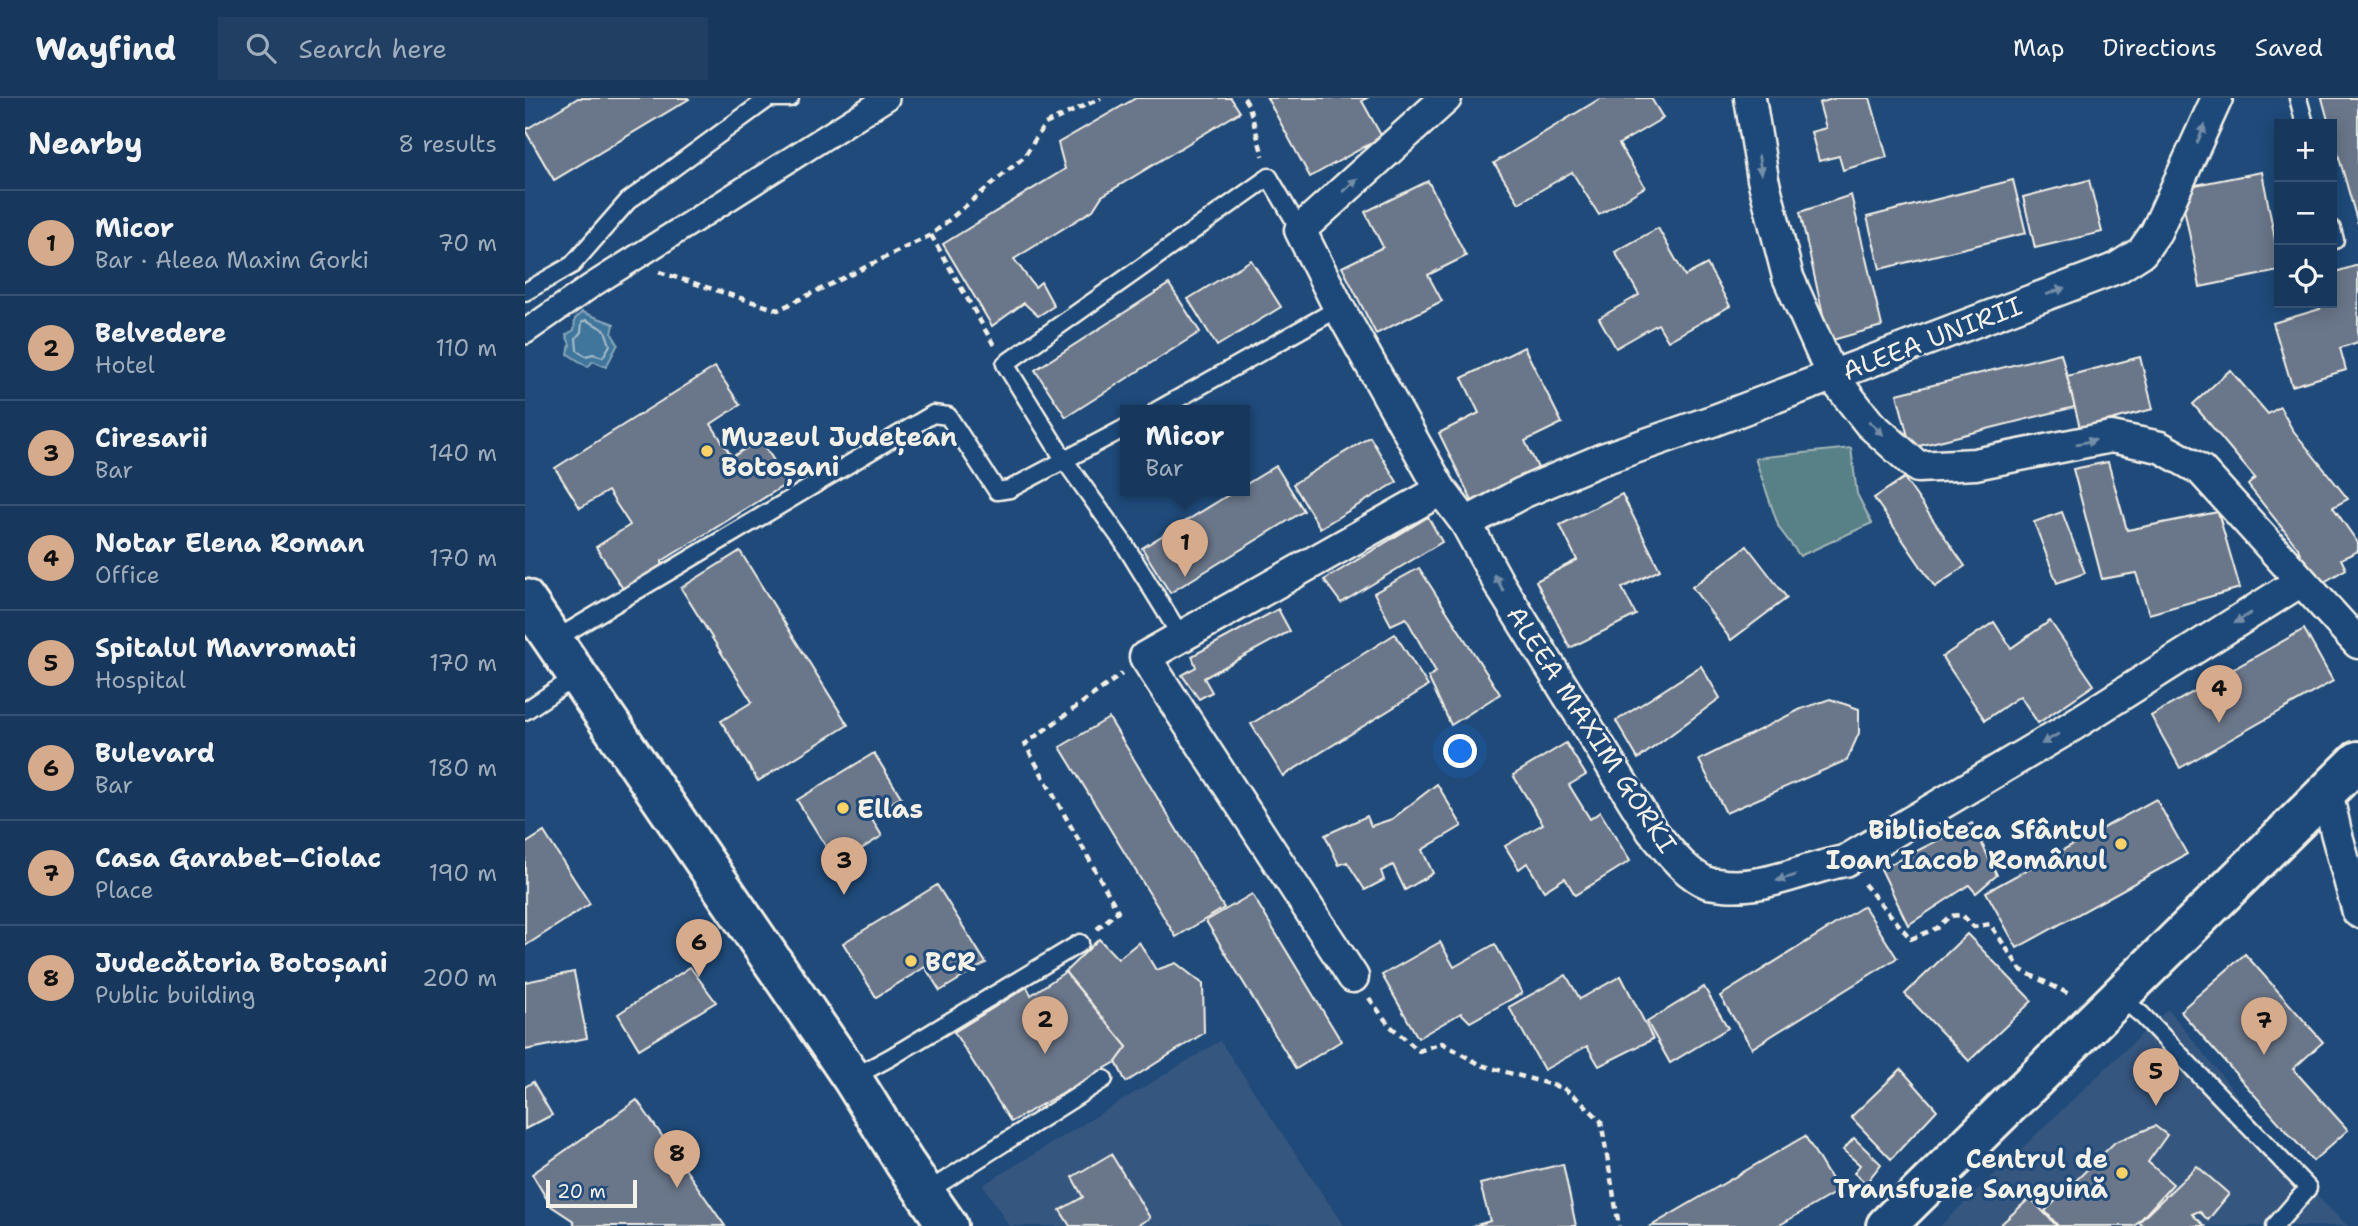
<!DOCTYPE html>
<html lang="en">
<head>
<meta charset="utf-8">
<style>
  :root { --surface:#17385c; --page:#203f62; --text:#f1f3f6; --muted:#9eacbb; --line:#365272; --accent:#d6ab8b }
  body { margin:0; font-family:"Shantell Sans",sans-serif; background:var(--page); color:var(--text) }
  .controls { position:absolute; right:21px; top:21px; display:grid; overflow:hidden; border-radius:0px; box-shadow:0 4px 18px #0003 }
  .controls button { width:63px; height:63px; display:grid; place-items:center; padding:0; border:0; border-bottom:2px solid var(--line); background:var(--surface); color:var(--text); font:35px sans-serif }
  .scale { position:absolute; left:21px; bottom:18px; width:91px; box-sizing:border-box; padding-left:7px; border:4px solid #f4f1e8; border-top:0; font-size:19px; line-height:24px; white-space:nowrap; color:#f4f1e8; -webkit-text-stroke:5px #1f4a7a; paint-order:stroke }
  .you { position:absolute; left:936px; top:654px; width:24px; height:24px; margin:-18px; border:5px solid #fff; border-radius:50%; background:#1a73e8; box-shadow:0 0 0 10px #1a73e833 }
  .badge { display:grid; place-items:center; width:46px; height:46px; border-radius:50%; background:var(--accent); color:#111; font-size:23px; font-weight:700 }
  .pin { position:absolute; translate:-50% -58px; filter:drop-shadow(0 2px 4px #0008) }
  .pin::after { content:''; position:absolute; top:37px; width:24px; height:21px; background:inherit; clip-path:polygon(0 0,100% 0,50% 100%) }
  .popup { position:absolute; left:595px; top:307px; width:130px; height:91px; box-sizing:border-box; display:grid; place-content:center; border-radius:0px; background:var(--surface); filter:drop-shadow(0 2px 5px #0005); font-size:23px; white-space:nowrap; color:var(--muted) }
  .popup b { font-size:26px; color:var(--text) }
  .popup::after { content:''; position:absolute; left:50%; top:100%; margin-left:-14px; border:14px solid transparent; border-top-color:var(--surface) }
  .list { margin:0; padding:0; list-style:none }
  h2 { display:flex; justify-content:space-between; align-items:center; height:91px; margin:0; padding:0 28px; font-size:30px }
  h2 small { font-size:23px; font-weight:400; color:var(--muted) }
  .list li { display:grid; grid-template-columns:46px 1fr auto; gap:21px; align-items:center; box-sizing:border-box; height:105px; padding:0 28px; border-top:2px solid var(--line) }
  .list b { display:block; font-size:26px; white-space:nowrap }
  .list p { margin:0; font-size:23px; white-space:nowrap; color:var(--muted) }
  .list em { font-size:23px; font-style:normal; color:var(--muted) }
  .icon { flex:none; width:38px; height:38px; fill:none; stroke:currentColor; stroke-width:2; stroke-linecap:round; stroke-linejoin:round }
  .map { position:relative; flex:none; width:1833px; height:1128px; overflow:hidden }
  header { display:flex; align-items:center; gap:42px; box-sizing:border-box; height:98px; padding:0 35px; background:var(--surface); border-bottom:2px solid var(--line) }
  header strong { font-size:33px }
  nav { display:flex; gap:38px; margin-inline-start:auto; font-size:24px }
  .search { width:490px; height:63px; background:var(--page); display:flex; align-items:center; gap:18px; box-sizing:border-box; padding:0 24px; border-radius:0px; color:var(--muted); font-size:26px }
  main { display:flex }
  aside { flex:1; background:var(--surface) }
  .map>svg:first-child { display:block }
  .built { fill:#36577f }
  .green { fill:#588087; stroke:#a6b8b8; stroke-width:2 }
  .water { fill:#3f759c; stroke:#87a7ba; stroke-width:2 }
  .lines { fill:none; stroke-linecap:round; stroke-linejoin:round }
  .shore { stroke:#acbfca; stroke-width:2 }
  .building { fill:#6b768a; stroke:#f4f1e8; stroke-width:2 }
  .service-casing { stroke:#f4f1e8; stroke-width:21 }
  .pedestrian-casing { stroke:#f4f1e8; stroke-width:28 }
  .minor-casing { stroke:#f4f1e8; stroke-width:35 }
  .secondary-casing { stroke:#f4f1e8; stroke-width:44 }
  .path { stroke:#f4f1e8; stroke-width:4.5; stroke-dasharray:7 5; stroke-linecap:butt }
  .service { stroke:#1f4a7a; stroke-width:16 }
  .pedestrian { stroke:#1f4a7a; stroke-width:23 }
  .minor { stroke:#1f4a7a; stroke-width:30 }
  .secondary { stroke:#1f4a7a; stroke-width:38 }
  .oneway { fill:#748da6 }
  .poi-dot { fill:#ffd166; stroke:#1f4a7a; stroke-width:2.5 }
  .labels { text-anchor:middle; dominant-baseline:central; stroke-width:6; stroke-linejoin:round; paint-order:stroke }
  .street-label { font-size:26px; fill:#f4f1e8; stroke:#1f4a7a }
  .poi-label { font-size:26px; font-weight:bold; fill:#f4f1e8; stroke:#1f4a7a; text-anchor:start }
</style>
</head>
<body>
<header>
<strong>Wayfind</strong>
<div class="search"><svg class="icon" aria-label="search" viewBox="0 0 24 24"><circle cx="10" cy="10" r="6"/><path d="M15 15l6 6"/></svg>Search here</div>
<nav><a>Map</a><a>Directions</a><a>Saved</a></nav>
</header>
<main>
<aside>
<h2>Nearby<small>8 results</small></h2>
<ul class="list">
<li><span class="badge">1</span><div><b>Micor</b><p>Bar · Aleea Maxim Gorki</p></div><em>70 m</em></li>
<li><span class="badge">2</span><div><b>Belvedere</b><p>Hotel</p></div><em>110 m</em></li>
<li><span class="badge">3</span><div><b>Ciresarii</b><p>Bar</p></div><em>140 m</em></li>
<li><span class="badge">4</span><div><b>Notar Elena Roman</b><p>Office</p></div><em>170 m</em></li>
<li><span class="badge">5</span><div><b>Spitalul Mavromati</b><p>Hospital</p></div><em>170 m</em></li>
<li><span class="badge">6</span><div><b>Bulevard</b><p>Bar</p></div><em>180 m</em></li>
<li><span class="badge">7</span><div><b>Casa Garabet–Ciolac</b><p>Place</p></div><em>190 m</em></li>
<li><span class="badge">8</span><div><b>Judecătoria Botoșani</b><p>Public building</p></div><em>200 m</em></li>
</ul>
</aside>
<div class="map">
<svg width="1833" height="1128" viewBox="0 0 1833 1128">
  <rect width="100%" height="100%" fill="#1f4a7a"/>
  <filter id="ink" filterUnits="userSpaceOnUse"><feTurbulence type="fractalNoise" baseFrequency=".0143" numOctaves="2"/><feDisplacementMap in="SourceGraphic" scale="14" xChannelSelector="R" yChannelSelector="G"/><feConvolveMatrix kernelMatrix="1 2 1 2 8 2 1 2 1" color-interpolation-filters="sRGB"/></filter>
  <g filter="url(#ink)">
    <g class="built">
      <polygon points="1643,911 1798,1104 1823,1128 1415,1128"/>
      <polygon points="695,943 819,1128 484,1128 458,1087"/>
    </g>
    <polygon class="green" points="1326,350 1332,396 1347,425 1275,458 1254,430 1230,360"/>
    <polygon class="water" points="57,214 89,226 87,236 93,246 81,269 68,263 63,269 43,256 45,246 41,237 49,232 50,221"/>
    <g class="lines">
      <polygon class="shore" points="61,222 80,232 85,247 78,259 68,256 61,258 52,252 51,240 56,234 57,224"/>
    </g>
    <g class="building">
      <polygon points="53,0 163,0 164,1 29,82 0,32"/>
      <polygon points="611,0 706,0 715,14 577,98 568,112 489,161 510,189 516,184 529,208 513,218 499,205 467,228 418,146 540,71 533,45"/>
      <polygon points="742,0 842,0 837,3 857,39 785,79"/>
      <polygon points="1076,0 1126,0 1138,20 1094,46 1120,89 1074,117 1047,74 994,105 969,65"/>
      <polygon points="1311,0 1345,0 1362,59 1318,72 1314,58 1294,63 1286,34 1301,30 1294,5"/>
      <polygon points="1797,0 1833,0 1833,126 1807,35 1807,26 1804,26"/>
      <polygon points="1737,74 1754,162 1754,173 1675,189 1655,90"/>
      <polygon points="1488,82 1501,135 1355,171 1342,119"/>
      <polygon points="1564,82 1577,134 1510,150 1498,99"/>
      <polygon points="903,83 941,158 903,177 917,203 851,236 817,169 858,149 840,114"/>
      <polygon points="1326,97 1357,228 1304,243 1275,114"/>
      <polygon points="1133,130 1160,178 1182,166 1205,208 1143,243 1133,226 1091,250 1074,220 1114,197 1090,154"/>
      <polygon points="726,162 756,209 692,248 663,201"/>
      <polygon points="1833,167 1833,244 1815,250 1821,272 1767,288 1748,225 1795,211 1793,205 1807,205 1807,175"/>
      <polygon points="644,186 675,234 541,319 510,272"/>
      <polygon points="999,249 1037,325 1000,343 1013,370 947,403 914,335 954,315 937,280"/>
      <polygon points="1536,255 1550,309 1386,350 1372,296"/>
      <polygon points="1615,259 1628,311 1555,330 1542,278"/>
      <polygon points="190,269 215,307 186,326 207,359 235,341 263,385 137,463 137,471 100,494 71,449 105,427 83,393 55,410 30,370"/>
      <polygon points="1705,272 1743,316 1755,309 1767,331 1823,401 1808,409 1833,445 1833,453 1816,461 1821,471 1794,487 1780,470 1773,450 1723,387 1730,380 1668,306"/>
      <polygon points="845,339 872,384 795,430 768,386"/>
      <polygon points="1583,364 1602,432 1693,414 1715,490 1624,516 1611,475 1577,481 1548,371"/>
      <polygon points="751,368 779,413 645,495 617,450 710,393 720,393 720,387"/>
      <polygon points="1379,380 1440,468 1410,489 1349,400"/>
      <polygon points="1097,396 1135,472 1097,490 1111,517 1045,550 1011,483 1052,462 1035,427"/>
      <polygon points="1537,414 1560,475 1532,485 1509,424"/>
      <polygon points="903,419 917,444 816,505 799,482"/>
      <polygon points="1222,448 1262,500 1206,542 1167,489"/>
      <polygon points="215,453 323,627 233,683 196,623 227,604 156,490"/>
      <polygon points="894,470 975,596 926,627 903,579 911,574 881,520 866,527 849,495"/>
      <polygon points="753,511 765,533 679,580 687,594 674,601 657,577 671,569 667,558"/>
      <polygon points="1525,523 1569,587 1513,625 1495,598 1460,622 1417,559 1469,524 1486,550"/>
      <polygon points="1779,531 1808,583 1655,670 1626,618"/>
      <polygon points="870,536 903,588 758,678 726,626"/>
      <polygon points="1176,568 1195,600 1113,661 1091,623"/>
      <polygon points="1305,601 1334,611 1334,635 1322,662 1201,715 1174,662 1276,611"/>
      <polygon points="584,620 699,810 651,839 535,649"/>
      <polygon points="1041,645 1061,677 1044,687 1065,721 1075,714 1105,763 1050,797 1040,780 1019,793 1002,765 994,771 980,748 1018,726 988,677"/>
      <polygon points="349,655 376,699 345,718 357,738 312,766 272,702"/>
      <polygon points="912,686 937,728 897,752 908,775 880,792 868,767 856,773 859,782 840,792 822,764 814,767 800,737 842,718 846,728 867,721"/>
      <polygon points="1631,701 1662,756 1492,850 1461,794"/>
      <polygon points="1447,725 1472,777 1451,795 1444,787 1383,827 1356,771"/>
      <polygon points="19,734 65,806 0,848 0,746"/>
      <polygon points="412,787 461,865 415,893 400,869 351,899 318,845"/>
      <polygon points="727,796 816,943 771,971 681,823"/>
      <polygon points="1339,808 1372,860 1227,950 1195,898"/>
      <polygon points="1442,836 1507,903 1444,963 1380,896"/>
      <polygon points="574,841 593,861 614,844 631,872 651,865 678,886 679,935 601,984 591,964 602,949 540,874"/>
      <polygon points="915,844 929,869 970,846 997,895 945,924 936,915 893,940 857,877"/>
      <polygon points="1720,856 1798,944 1768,971 1823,1032 1788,1063 1655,913"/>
      <polygon points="165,869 191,904 114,951 93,916"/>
      <polygon points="49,874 62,940 0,952 0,884"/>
      <polygon points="540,874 602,949 591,964 486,1024 429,934 502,889 506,897"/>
      <polygon points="1041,877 1055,901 1096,878 1128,941 1074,968 1062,948 1019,972 984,909"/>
      <polygon points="1179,889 1203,930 1145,965 1122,924"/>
      <polygon points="1376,971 1412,1012 1366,1061 1326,1019"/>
      <polygon points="8,984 27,1017 0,1031 0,989"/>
      <polygon points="112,1002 200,1128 50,1128 47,1122 26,1108 7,1076"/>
      <polygon points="1630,1028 1642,1037 1623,1064 1648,1086 1610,1128 1533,1128 1520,1113 1590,1044"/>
      <polygon points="1280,1038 1313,1093 1253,1128 1126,1128"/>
      <polygon points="1329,1040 1356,1066 1341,1085 1329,1075 1335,1067 1318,1052"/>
      <polygon points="586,1056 625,1120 611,1128 545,1128 535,1112 558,1099 547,1079"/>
      <polygon points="1038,1066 1051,1128 948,1128 965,1123 955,1086"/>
      <polygon points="1672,1068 1704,1096 1683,1122 1674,1113 1667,1116 1680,1128 1618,1128 1614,1124"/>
      <polygon points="1505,1100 1532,1128 1474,1128"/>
    </g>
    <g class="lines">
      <defs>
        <g id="service">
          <polyline points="246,0 265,0"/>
          <polyline points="1773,0 1780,26"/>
          <polyline points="1807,131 1810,142"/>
          <polyline points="0,194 47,167 103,103 244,0"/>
          <polyline points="631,313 814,210"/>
          <polyline points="657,540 598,444 540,363 480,266 744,79 775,132"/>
          <polyline points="29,542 408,316 423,318 472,393 485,391 600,330"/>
          <polyline points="0,613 52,578"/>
          <polyline points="1595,899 1617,917 1783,1090 1750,1128"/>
          <polyline points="327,980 366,959 555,845"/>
          <polyline points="400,1095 579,981"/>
        </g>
        <polyline id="pedestrian" points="0,234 66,188 362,0"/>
        <g id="minor">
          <path d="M921,0L775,132L814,210L916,392L941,425L973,484L1127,733C1143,751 1159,775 1183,785C1187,786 1194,786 1199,787C1242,791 1279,770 1320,763L1539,633L1776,483"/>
          <polyline points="1225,0 1238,81 1263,179 1307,278 1344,325 1393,369 1450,366 1586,339 1635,349 1676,372 1833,545"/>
          <polyline points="941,425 997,395 1075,362 1190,322 1592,170 1617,154 1631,134 1692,0"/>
          <polyline points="1802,694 1811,734 1833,814"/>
          <polyline points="828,879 620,559 916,392"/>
        </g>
        <g id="secondary">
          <polyline points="0,501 327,980 379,1064 423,1128"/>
          <polyline points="1361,1128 1833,663"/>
        </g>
      </defs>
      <use href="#service" class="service-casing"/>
      <use href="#pedestrian" class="pedestrian-casing"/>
      <use href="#minor" class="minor-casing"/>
      <use href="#secondary" class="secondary-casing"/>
      <g class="path">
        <polyline points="719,0 724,8 738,58"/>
        <polyline points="406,137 470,249"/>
        <polyline points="134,174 253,212 406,137 499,59 520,26 576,0"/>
        <polyline points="1339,786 1386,841 1412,830 1425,818 1437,817 1449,829 1465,826 1496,872 1546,897"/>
        <polyline points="572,831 593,813 500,646 597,576"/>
        <polyline points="844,900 864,927 894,953 917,945 956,967 1038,990 1059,1006 1076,1023 1094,1128"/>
      </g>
      <use href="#service" class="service"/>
      <use href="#pedestrian" class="pedestrian"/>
      <use href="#minor" class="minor"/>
      <use href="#secondary" class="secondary"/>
    </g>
    <defs><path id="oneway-solid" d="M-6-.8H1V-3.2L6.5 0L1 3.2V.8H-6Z" transform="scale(1.75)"/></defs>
    <g class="oneway">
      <use href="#oneway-solid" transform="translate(1676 36) rotate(-66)"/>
      <use href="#oneway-solid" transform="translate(1235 67) rotate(81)"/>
      <use href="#oneway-solid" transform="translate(825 87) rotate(-42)"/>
      <use href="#oneway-solid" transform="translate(1531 193) rotate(-21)"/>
      <use href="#oneway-solid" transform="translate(1351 330) rotate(43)"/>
      <use href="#oneway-solid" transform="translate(1561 344) rotate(-11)"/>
      <use href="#oneway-solid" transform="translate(974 485) rotate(-120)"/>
      <use href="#oneway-solid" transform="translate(1718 520) rotate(148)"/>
      <use href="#oneway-solid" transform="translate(1525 641) rotate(149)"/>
      <use href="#oneway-solid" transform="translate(1261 780) rotate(164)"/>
    </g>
  </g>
  <g class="poi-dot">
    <circle cx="182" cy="353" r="7"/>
    <circle cx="318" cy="710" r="7"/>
    <circle cx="1596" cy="746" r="7"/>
    <circle cx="386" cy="863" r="7"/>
    <circle cx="1597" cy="1075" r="7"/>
  </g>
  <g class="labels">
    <g class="street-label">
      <text transform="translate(1407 240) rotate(-21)">ALEEA UNIRII</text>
      <text transform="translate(1067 631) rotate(57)">ALEEA MAXIM GORKI</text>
    </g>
    <g class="poi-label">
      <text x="196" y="338">Muzeul Județean<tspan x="196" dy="30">Botoșani</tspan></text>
      <text x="332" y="710">Ellas</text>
      <text x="1582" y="731" text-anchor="end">Biblioteca Sfântul<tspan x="1582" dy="30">Ioan Iacob Românul</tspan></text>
      <text x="400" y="863">BCR</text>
      <text x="1583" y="1060" text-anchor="end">Centrul de<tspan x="1583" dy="30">Transfuzie Sanguină</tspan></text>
    </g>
  </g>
</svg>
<div class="controls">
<button>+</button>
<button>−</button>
<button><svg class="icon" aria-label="locate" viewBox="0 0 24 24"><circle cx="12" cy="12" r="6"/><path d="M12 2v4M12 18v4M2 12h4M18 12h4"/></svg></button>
</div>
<div class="scale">20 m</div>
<div class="you"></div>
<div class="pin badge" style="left:660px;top:479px">1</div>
<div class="popup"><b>Micor</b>Bar</div>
<div class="pin badge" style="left:520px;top:956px">2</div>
<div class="pin badge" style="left:319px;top:797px">3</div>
<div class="pin badge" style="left:1694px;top:625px">4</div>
<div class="pin badge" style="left:1631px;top:1008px">5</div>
<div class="pin badge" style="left:174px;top:879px">6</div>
<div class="pin badge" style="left:1739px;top:957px">7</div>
<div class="pin badge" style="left:152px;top:1090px">8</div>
</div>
</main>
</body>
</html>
